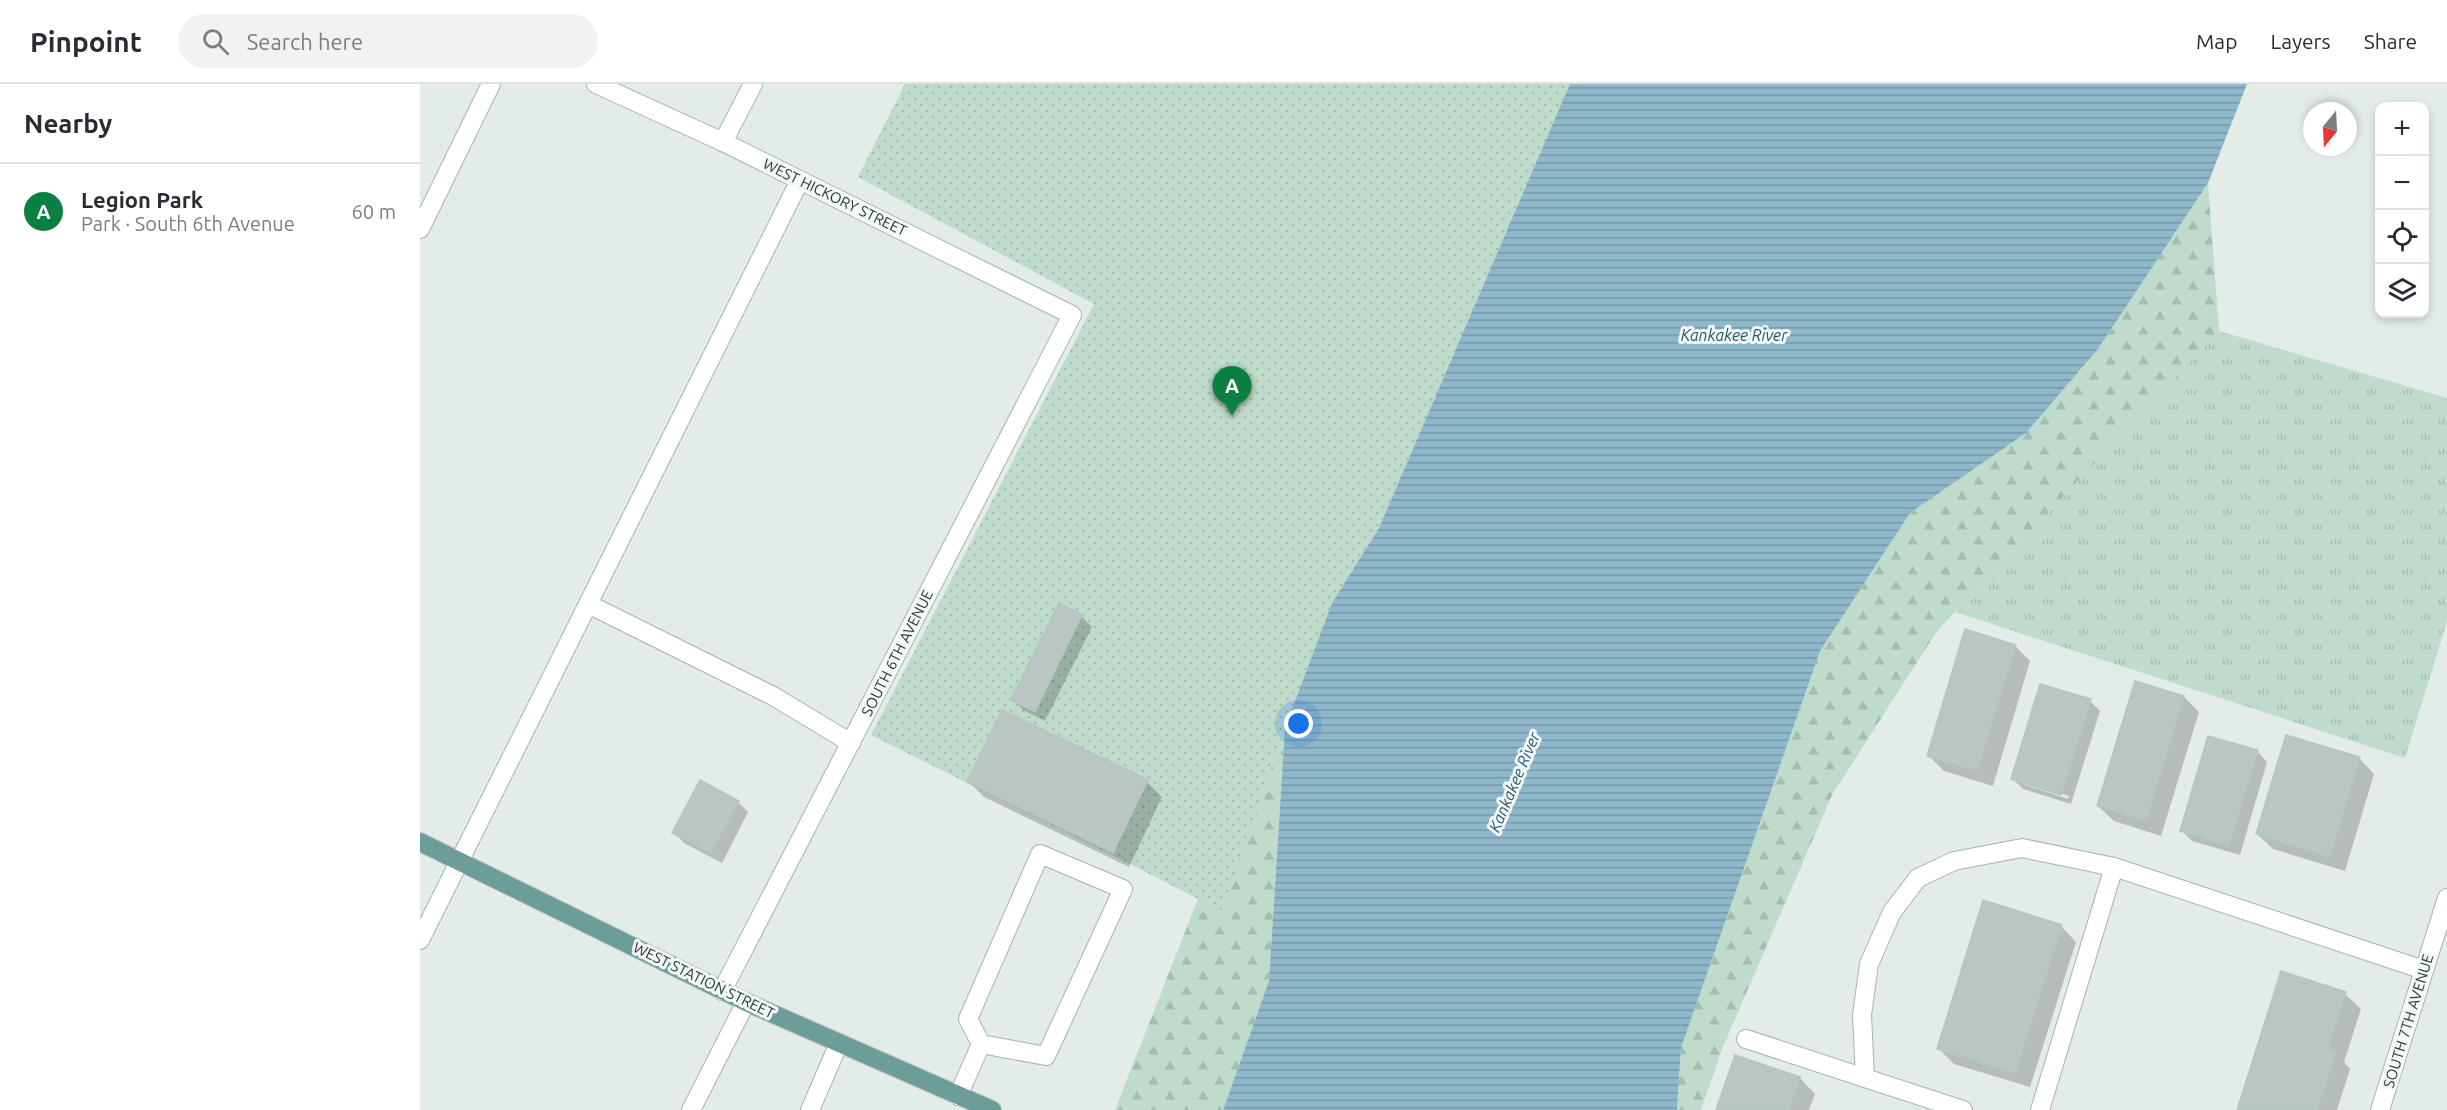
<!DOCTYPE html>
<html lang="en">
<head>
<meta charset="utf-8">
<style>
  :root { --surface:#fff; --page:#f2f2f3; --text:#2b2b33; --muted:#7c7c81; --line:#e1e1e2; --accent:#0b8043 }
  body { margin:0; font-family:Ubuntu,sans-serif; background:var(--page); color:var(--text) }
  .controls { position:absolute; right:18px; top:18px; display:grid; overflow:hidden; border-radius:12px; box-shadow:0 3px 9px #0003 }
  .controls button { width:54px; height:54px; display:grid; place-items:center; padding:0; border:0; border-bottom:2px solid var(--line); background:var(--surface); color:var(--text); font:30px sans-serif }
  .compass { position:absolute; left:1883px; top:18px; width:54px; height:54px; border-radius:50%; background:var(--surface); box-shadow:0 3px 9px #0003; rotate:198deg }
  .you { position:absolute; left:879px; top:640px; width:21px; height:21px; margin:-15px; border:4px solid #fff; border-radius:50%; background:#1a73e8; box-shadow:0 0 0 9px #1a73e833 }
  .badge { display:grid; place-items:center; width:39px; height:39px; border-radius:50%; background:var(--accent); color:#fff; font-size:20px; font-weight:700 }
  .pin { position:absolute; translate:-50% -50px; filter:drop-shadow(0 2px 3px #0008) }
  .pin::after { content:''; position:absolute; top:32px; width:21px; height:18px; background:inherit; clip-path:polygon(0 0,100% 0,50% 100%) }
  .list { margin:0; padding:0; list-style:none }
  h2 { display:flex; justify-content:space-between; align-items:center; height:78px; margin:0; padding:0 24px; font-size:26px }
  h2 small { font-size:20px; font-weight:400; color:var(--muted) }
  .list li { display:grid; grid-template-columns:39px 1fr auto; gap:18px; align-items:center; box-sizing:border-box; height:96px; padding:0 24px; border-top:2px solid var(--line) }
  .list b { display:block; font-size:22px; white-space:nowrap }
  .list p { margin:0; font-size:20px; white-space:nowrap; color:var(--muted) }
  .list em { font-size:20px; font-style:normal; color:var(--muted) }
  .icon { flex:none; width:33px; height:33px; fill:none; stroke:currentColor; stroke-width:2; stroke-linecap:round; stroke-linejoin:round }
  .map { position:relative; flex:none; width:2027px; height:1026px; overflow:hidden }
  header { display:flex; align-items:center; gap:36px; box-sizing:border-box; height:84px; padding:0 30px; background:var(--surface); border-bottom:2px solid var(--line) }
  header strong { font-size:28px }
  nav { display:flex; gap:33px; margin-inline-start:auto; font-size:21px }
  .search { width:420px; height:54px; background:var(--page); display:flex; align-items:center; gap:15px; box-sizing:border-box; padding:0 21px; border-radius:33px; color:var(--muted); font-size:22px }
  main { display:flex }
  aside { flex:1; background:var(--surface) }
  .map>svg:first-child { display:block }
  .grass { fill:url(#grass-tufts) }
  .forest { fill:url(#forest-firs) }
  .park { fill:url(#park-dots) }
  .water { fill:url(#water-rules) }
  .shadow { fill:#0003; fill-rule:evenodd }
  .building { fill:#b9c6c3; stroke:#b6c5c1; stroke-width:1.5 }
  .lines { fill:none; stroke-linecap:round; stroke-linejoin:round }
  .minor-casing { stroke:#a6b3b1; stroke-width:20 }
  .major-casing { stroke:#c2c8c8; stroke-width:20 }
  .minor { stroke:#fff; stroke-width:18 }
  .major { stroke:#6c9d99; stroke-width:18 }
  .labels { text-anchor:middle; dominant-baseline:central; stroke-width:6; stroke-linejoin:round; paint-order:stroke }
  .street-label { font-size:15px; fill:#253b39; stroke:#f3f8f7 }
  .water-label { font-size:16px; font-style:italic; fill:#245772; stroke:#f3f8f7 }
</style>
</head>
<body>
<header>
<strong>Pinpoint</strong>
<div class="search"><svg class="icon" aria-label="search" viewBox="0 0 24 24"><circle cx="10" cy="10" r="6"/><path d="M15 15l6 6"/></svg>Search here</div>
<nav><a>Map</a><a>Layers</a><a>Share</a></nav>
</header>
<main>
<aside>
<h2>Nearby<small></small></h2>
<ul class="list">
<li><span class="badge">A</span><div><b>Legion Park</b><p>Park · South 6th Avenue</p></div><em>60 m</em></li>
</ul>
</aside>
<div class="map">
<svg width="2027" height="1026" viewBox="0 0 2027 1026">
  <defs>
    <pattern id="grass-tufts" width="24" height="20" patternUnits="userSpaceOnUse" patternTransform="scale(1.5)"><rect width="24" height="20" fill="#bedbcb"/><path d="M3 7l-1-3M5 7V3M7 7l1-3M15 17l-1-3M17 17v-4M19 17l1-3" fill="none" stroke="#a3bdaf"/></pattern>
    <pattern id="forest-firs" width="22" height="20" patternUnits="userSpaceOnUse" patternTransform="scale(1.5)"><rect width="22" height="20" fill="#bedbcb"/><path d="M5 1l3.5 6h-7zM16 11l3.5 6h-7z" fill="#a3bdaf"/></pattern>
    <pattern id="park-dots" width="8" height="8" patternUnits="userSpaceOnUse" patternTransform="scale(1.5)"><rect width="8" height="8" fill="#bedbcb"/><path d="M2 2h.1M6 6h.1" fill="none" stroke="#a3bdaf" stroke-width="1.8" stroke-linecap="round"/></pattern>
    <pattern id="water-rules" width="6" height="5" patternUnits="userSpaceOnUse" patternTransform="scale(1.5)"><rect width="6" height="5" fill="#90b8cb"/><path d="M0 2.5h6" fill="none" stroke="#7597a6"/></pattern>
  </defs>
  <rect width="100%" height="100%" fill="#e3ece9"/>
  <polygon class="grass" points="1799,247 2027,314 2027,537 1985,674 1535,528"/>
  <g class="forest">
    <polygon points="1788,99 1799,247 1517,547 1412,711 1302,965 1281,1026 1257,1026 1261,964 1400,567 1490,429 1606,349 1678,265"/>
    <polygon points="904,542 865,644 849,897 803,1026 695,1026 778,815 732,791"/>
  </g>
  <polygon class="park" points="485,0 1156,0 959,444 912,519 865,644 802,826 451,651 674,220 438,93"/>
  <polygon class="water" points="1150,0 1827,0 1788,99 1678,265 1606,349 1490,429 1400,567 1261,964 1257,1026 803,1026 849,897 865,644 912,519 959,444"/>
  <g class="shadow">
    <polygon points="639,521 662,533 672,543 625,637 603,626 593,615"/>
    <polygon points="1595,562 1610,577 1573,702 1524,687 1509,672"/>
    <polygon points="1764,613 1779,628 1741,752 1694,737 1678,722"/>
    <path d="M1670,617L1680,627L1651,720L1603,705L1593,695ZM1603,697L1649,712L1648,715L1603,700Z"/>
    <polygon points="1837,667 1847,678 1820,771 1772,757 1762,747"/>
    <polygon points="1939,674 1954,690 1925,787 1853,765 1837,750"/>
    <polygon points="549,698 727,698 742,713 709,783 564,713"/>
    <polygon points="318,718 328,728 302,779 264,759 254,749"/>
    <polygon points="1641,842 1656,858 1610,1003 1534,980 1518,964"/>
    <polygon points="1925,910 1941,925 1924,978 1930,985 1917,1026 1818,1026"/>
    <polygon points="1316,972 1380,994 1395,1010 1389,1026 1297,1026"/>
  </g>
  <g class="building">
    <polygon points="639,519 662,531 615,628 591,616"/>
    <polygon points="1545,545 1596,561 1557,687 1507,672"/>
    <polygon points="1715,597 1764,612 1726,738 1677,722"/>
    <polygon points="1620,600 1671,615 1641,711 1591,695"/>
    <polygon points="582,626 728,696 693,769 547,698"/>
    <polygon points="1866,651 1940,673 1910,773 1836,750"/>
    <polygon points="1788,652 1838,666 1809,762 1760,747"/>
    <polygon points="280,696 319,717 291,769 252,749"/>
    <polygon points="1563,816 1642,841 1595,989 1517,965"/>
    <polygon points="1861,887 1926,908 1908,965 1916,968 1897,1026 1817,1026"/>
    <polygon points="1315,971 1380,993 1369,1026 1296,1026"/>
  </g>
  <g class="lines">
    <defs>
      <g id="minor">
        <polyline points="176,0 303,58 652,231 302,907"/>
        <polyline points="303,58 333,0"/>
        <polyline points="0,145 71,0"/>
        <polyline points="168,520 353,612 431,659"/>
        <polygon points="620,770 703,805 626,972 561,960 548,935"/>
        <polyline points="0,856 380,96"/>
        <polyline points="1326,955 1543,1026"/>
        <polyline points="1445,994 1442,931 1449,880 1472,828 1498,794 1534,777 1602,764 1694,783 2004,886"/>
        <polyline points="538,1012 561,960"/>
        <polyline points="271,1026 326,918"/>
        <polyline points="390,1026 419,959"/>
        <polyline points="1620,1026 1694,783"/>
        <polyline points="1960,1026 2027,814"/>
      </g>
      <polyline id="major" points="0,758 326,918 572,1026"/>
    </defs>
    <use href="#minor" class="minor-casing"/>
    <use href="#major" class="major-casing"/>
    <use href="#minor" class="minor"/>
    <use href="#major" class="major"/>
  </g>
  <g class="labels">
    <g class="street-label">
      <text transform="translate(415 113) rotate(26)">WEST HICKORY STREET</text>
      <text transform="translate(477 569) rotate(-63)">SOUTH 6TH AVENUE</text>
      <text transform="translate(284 896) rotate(26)">WEST STATION STREET</text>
      <text transform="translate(1988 937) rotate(-73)">SOUTH 7TH AVENUE</text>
    </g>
    <g class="water-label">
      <text x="1314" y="251">Kankakee River</text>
      <text transform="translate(1094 698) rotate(-67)">Kankakee River</text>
    </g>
  </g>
</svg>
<div class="controls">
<button>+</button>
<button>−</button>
<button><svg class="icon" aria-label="locate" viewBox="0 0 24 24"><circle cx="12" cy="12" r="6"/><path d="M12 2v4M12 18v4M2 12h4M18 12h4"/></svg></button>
<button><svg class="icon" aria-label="layers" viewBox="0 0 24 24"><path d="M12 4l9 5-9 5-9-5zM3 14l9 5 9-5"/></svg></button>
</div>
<svg class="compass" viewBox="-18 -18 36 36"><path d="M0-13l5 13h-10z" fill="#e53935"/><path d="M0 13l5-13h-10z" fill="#7c7c81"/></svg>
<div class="you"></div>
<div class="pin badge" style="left:812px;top:332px">A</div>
</div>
</main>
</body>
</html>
